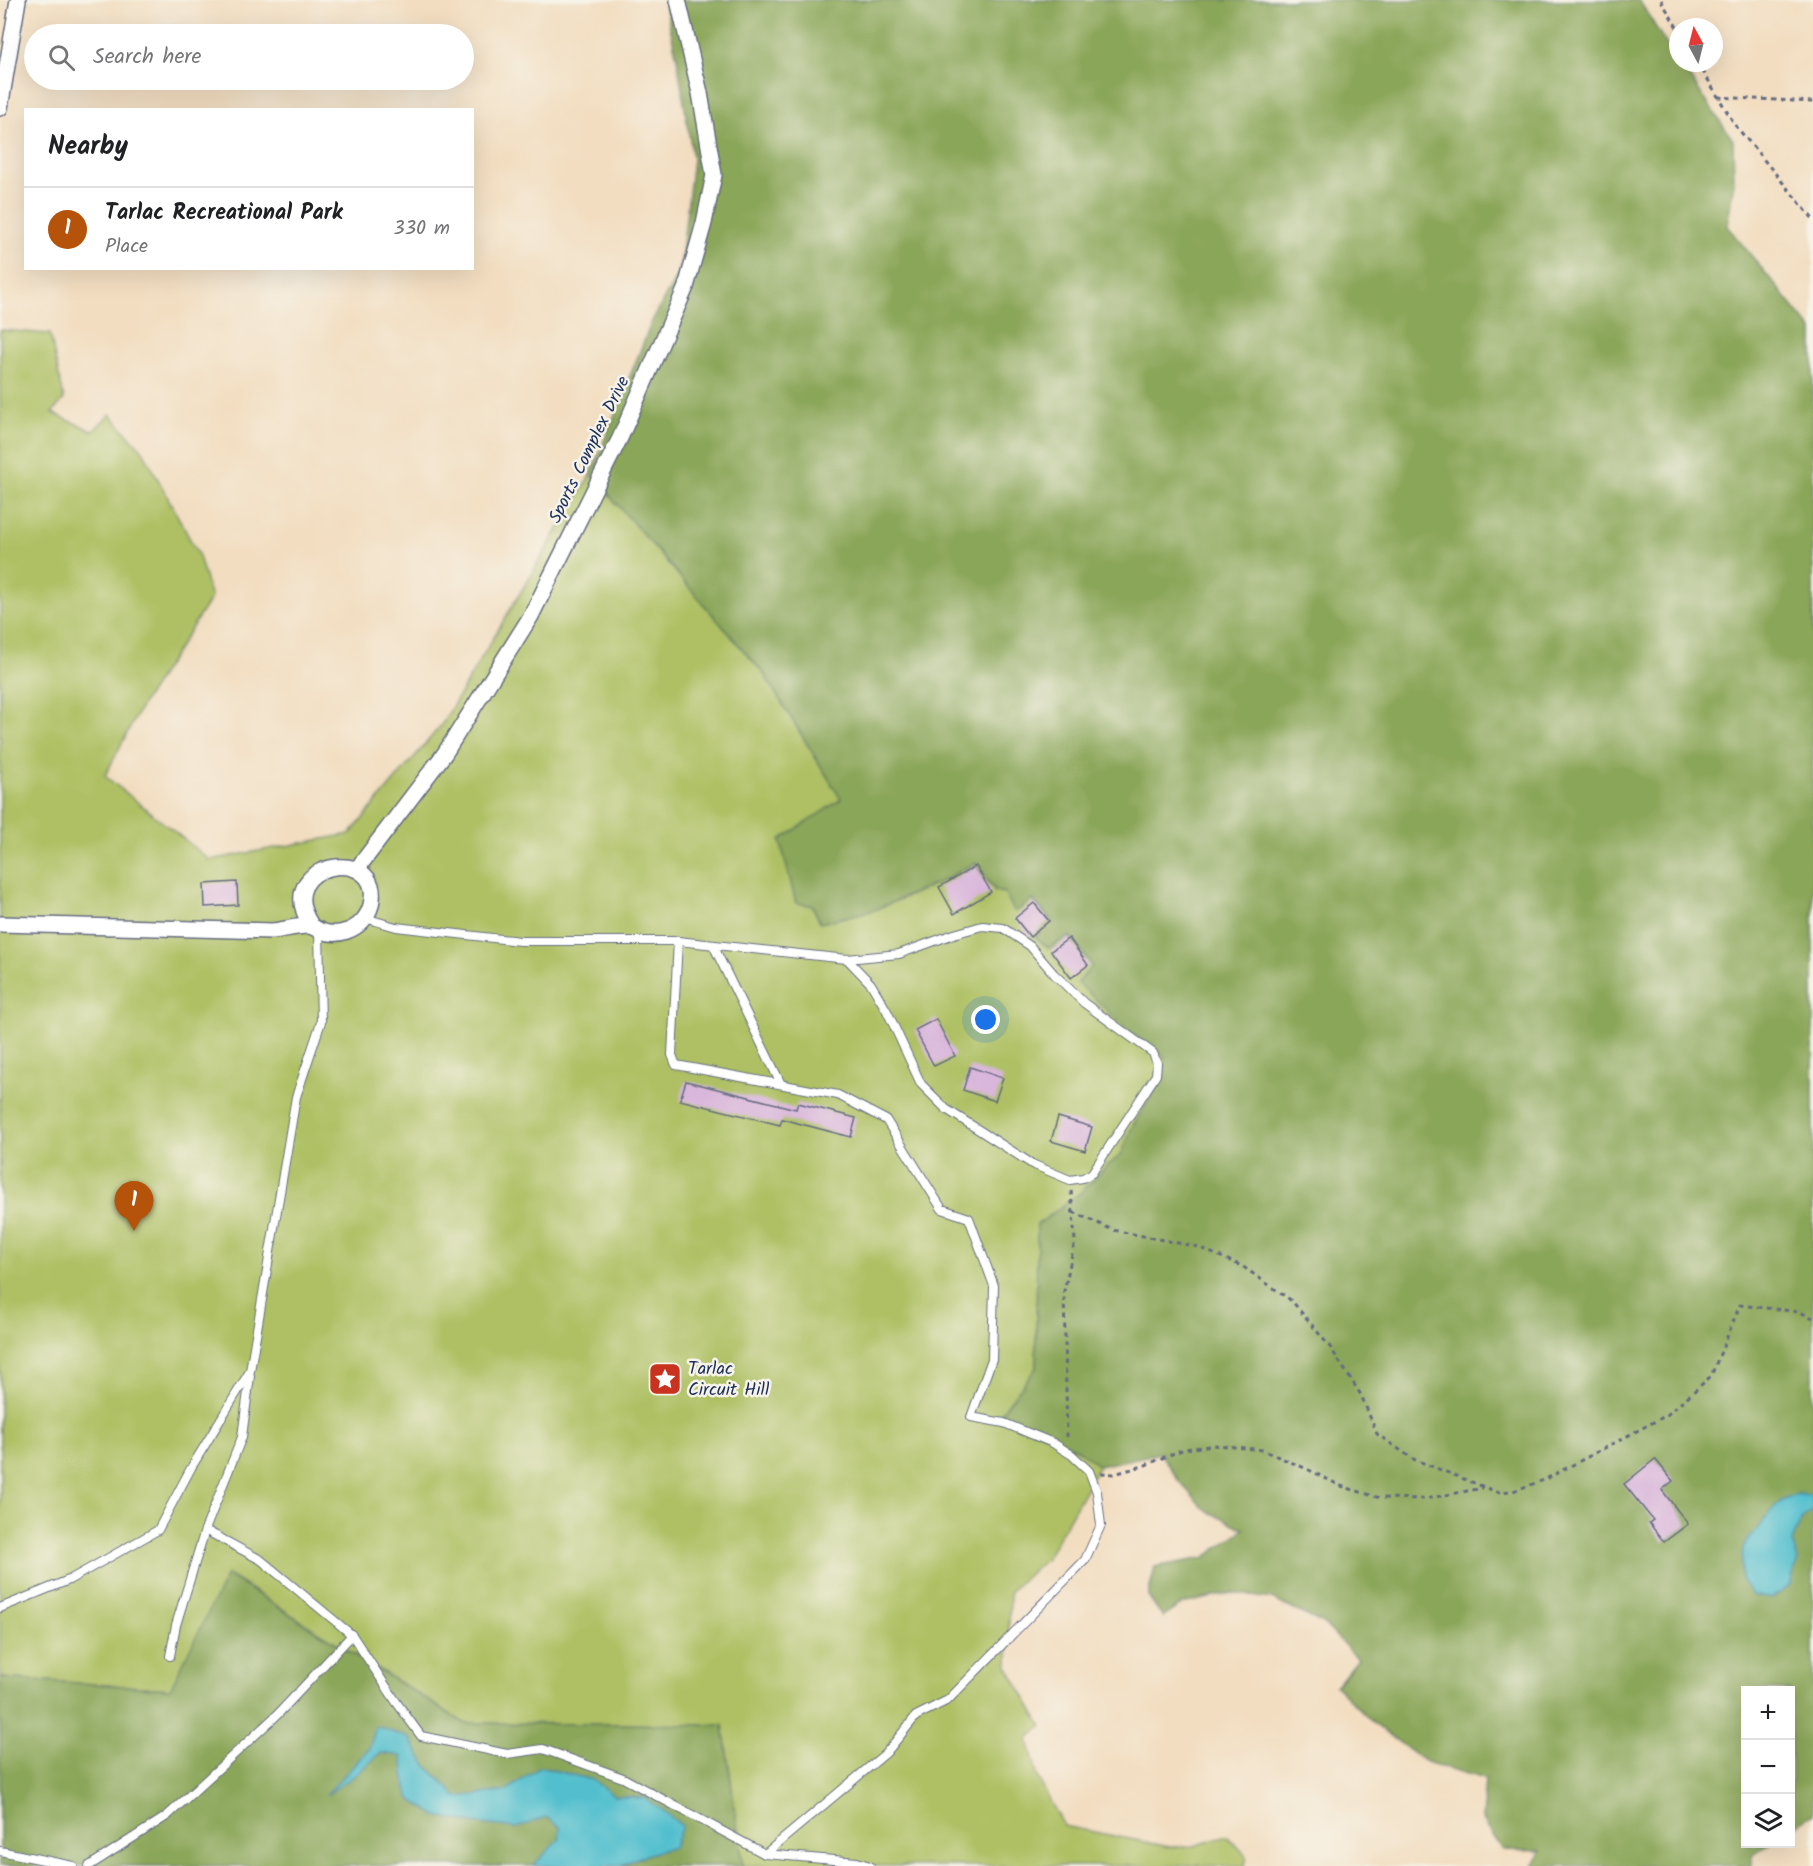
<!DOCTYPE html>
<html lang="en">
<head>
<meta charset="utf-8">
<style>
  :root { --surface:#fff; --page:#f6f6f6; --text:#202124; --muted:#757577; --line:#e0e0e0; --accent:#b45309 }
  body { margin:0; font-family:Kalam,sans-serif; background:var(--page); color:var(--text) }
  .controls { position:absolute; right:18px; bottom:18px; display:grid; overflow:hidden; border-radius:0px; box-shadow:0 6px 24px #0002 }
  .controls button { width:54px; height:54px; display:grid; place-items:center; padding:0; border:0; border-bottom:2px solid var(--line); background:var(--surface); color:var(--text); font:30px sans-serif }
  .compass { position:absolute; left:1669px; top:18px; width:54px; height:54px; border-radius:50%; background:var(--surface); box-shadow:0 6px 24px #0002; rotate:353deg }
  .you { position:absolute; left:986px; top:1020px; width:21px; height:21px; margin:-15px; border:4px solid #fff; border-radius:50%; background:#1a73e8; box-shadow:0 0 0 9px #1a73e833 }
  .badge { display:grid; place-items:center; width:39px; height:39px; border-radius:50%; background:var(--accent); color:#fff; font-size:20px; font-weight:700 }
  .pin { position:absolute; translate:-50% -50px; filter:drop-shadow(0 2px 3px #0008) }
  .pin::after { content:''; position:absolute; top:32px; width:21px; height:18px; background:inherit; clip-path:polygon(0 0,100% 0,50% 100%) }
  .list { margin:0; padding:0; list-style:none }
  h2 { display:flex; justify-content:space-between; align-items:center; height:78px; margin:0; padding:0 24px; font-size:26px }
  h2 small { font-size:20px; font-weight:400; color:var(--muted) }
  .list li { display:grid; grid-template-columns:39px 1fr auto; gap:18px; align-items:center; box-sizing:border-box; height:84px; padding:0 24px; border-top:2px solid var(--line) }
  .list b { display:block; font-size:22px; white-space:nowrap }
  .list p { margin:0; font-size:20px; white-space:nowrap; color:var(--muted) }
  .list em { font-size:20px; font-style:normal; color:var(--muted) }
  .icon { flex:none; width:33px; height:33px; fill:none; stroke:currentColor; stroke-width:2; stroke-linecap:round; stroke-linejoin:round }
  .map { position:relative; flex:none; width:1813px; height:1866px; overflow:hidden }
  .search { position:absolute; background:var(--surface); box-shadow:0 6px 24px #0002; left:24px; top:24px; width:450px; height:66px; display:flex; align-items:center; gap:15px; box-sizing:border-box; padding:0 21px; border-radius:33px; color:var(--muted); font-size:22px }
  .panel { position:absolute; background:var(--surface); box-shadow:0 6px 24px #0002; left:24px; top:108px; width:450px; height:162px; border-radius:0px }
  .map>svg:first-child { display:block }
  .green { fill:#aec063; stroke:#647860; stroke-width:1.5 }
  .forest { fill:#8aa659; stroke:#526a5c; stroke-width:1.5 }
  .water { fill:#53bfce; stroke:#377796; stroke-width:1.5 }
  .building { fill:#d9b6db }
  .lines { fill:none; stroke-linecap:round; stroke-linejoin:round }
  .lane-casing { stroke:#666c80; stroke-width:10 }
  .street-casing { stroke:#666c80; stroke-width:18 }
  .path { stroke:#666c80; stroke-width:3; stroke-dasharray:4.5 4.5; stroke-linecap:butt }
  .lane { stroke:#fff; stroke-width:8 }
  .street { stroke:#fff; stroke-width:15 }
  .labels { text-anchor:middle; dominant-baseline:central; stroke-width:5; stroke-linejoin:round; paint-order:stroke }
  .street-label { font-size:18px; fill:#1b2f5e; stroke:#f7f3e8 }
  .poi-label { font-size:18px; fill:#1b2f5e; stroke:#f7f3e8; text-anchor:start }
</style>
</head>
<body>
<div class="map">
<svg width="1813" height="1866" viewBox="0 0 1813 1866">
  <rect width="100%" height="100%" fill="#f7f3e8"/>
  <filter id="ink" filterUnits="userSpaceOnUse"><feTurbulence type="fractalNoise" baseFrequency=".0167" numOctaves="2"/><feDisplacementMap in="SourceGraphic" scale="12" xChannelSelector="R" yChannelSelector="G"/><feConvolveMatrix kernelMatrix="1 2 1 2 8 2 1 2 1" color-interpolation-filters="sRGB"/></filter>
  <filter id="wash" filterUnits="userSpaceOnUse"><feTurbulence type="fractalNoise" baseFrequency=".008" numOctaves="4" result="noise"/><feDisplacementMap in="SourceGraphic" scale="24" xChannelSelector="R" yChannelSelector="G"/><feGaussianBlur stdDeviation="1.35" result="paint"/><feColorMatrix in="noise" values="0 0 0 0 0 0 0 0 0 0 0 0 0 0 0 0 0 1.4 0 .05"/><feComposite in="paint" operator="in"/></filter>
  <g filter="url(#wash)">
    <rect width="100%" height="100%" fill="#f2ddc0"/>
    <path class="green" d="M0,330L50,334L64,399L52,413L93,431L110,414L143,451L199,556L211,598L143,703L105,776L210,860L350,834L442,724L591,474L764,674L842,800L780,840L820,922C874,914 927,890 975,863L995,891L1005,893L1018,910L1032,900L1052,922L1036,936L1049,948L1069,936L1093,966L1078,983L1165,1057L1158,1086L1131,1129L1122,1154L1106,1167L1080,1193L1037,1225L1036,1369L1001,1414L1077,1449L1099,1466L1046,1559L1010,1591L1008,1668L1042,1726L1028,1739L1038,1778L1064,1826L1170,1847L1193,1846L1227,1836L1247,1856L1245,1866H743L723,1725L464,1723L228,1575L171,1689L0,1678Z"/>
    <g class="forest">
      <polygon points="664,0 1639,0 1678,63 1680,63 1733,140 1734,183 1727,226 1813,331 1813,1814 1791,1829 1790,1690 1746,1690 1746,1844 1769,1844 1753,1854 1752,1866 1533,1866 1541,1851 1503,1850 1482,1819 1485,1779 1426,1762 1374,1724 1336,1686 1358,1659 1324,1624 1272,1599 1231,1593 1182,1604 1163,1617 1148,1596 1155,1567 1204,1558 1244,1529 1205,1510 1179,1481 1160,1453 1099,1466 1077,1449 1000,1414 1036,1368 1037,1225 1080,1193 1106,1167 1122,1154 1131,1129 1158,1086 1164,1057 1126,1028 1078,983 1092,966 1070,936 1049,948 1035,937 1052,921 1033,900 1018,910 1014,911 1005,893 996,891 975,863 940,882 874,910 820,923 813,906 796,903 780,840 841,799 764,674 591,474 652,321 680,269 693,159 677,58"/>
      <polygon points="227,1575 464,1723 723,1725 743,1866 0,1866 0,1678 170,1689"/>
    </g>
    <g class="water">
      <polygon points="1798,1494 1812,1496 1813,1510 1802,1519 1792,1542 1798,1560 1790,1585 1771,1599 1752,1595 1741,1579 1743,1547 1765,1519 1783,1499"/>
      <polygon points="376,1726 409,1738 425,1764 457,1797 506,1791 540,1767 593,1780 615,1796 644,1798 660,1808 682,1826 674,1847 642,1856 620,1866 533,1866 559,1839 560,1827 546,1817 517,1828 473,1823 437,1816 410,1799 405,1780 402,1756 381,1753 354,1776 326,1795 369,1749"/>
    </g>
    <g id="blocks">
      <g class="building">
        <polygon points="976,866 991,892 954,914 939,887"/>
        <polygon points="237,882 238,905 205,907 204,884"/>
        <polygon points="1034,903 1049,921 1030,937 1015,918"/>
        <polygon points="1069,938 1088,965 1071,978 1051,951"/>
        <polygon points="936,1019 955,1056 934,1066 915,1030"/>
        <polygon points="970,1067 1003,1078 995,1101 963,1090"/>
        <polygon points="686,1081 796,1109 798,1103 856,1118 851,1137 782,1119 780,1125 680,1100"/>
        <polygon points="1058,1117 1092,1127 1085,1151 1051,1141"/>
        <polygon points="1655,1459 1673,1481 1662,1490 1688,1524 1664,1542 1649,1523 1653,1520 1624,1484"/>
      </g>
    </g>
  </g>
  <g filter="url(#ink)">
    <use href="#blocks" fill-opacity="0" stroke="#666c80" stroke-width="1.5"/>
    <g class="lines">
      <defs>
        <g id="lane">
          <polyline points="365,918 396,927 520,941 678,941 847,959 899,954 954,934 982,926 1003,928 1030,946 1054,974 1084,1003 1153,1053 1157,1063 1156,1075 1092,1173 1083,1178 1070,1180 1032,1164 946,1109 921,1084 887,1011 871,984 847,959"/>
          <polyline points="678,941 672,1055 676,1065 838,1095 886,1120 942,1209 969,1218 994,1286 992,1359 971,1417 1004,1423 1053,1443 1072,1455 1089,1471 1097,1492 1101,1525 1085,1560 948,1700 916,1716 886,1753 765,1854"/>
          <polyline points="713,945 781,1084"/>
          <polyline points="205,1530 261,1560 352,1635 397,1703 421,1736 507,1754 543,1749 623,1778 765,1854 857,1862 870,1866"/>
          <polyline points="0,1608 69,1580 158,1530 191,1468 250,1371 296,1097 321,1022 319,930"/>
          <polyline points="170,1656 176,1625 205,1530 242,1437 250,1376"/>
          <polyline points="0,1851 73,1866"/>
          <polyline points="89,1866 167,1816 278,1714 352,1635"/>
        </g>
        <g id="street">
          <polyline points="0,108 18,0"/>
          <polyline points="357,869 445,753 531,616 620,438 686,287 704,223 714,175 700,93 678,0"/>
          <path d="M0,924L272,931C283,930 296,926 308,926C313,926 316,929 321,931C329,934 339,934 347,931C359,927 368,917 371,905C386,843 269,861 311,925"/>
        </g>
      </defs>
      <use href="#lane" class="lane-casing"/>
      <use href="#street" class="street-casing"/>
      <g class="path">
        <polyline points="1661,0 1678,29"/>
        <polyline points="1698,63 1735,125 1813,219"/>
        <polyline points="1718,97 1813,102"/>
        <polyline points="1073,1212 1113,1230 1198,1247 1242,1266 1292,1301 1330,1347 1361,1395 1377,1434 1413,1459 1497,1492 1513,1491 1544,1480 1667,1415 1711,1376 1740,1305 1800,1312 1813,1318"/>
        <polyline points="1067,1437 1064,1291 1075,1241 1071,1190"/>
        <polyline points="1101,1473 1114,1474 1143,1466 1184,1449 1218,1445 1262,1450 1305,1468 1341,1486 1380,1498 1425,1499 1483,1488"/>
      </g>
      <use href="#lane" class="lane"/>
      <use href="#street" class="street"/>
    </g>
  </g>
  <defs>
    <symbol id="sight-square" viewBox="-11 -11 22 22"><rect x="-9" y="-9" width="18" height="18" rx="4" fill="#c8321e" stroke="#f7f3e8"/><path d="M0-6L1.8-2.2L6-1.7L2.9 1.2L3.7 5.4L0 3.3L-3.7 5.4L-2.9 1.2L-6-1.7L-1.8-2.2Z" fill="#fff"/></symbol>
  </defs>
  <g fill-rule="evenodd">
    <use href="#sight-square" x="646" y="1360" width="38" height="38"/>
  </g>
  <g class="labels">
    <g class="street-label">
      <text transform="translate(590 450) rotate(-64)">Sports Complex Drive</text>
    </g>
    <g class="poi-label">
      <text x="688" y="1369">Tarlac<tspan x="688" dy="21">Circuit Hill</tspan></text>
    </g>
  </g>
</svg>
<div class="controls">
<button>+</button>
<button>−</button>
<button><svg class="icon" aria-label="layers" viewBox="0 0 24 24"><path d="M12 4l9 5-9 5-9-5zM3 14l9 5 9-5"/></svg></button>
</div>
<svg class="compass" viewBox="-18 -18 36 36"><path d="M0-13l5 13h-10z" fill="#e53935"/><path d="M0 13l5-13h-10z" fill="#757577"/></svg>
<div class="you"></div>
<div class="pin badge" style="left:134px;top:1231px">1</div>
<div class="search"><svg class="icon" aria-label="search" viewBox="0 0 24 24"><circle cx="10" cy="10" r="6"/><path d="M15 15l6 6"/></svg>Search here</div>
<section class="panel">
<h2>Nearby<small></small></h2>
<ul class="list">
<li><span class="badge">1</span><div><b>Tarlac Recreational Park</b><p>Place</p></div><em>330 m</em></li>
</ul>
</section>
</div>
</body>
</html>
